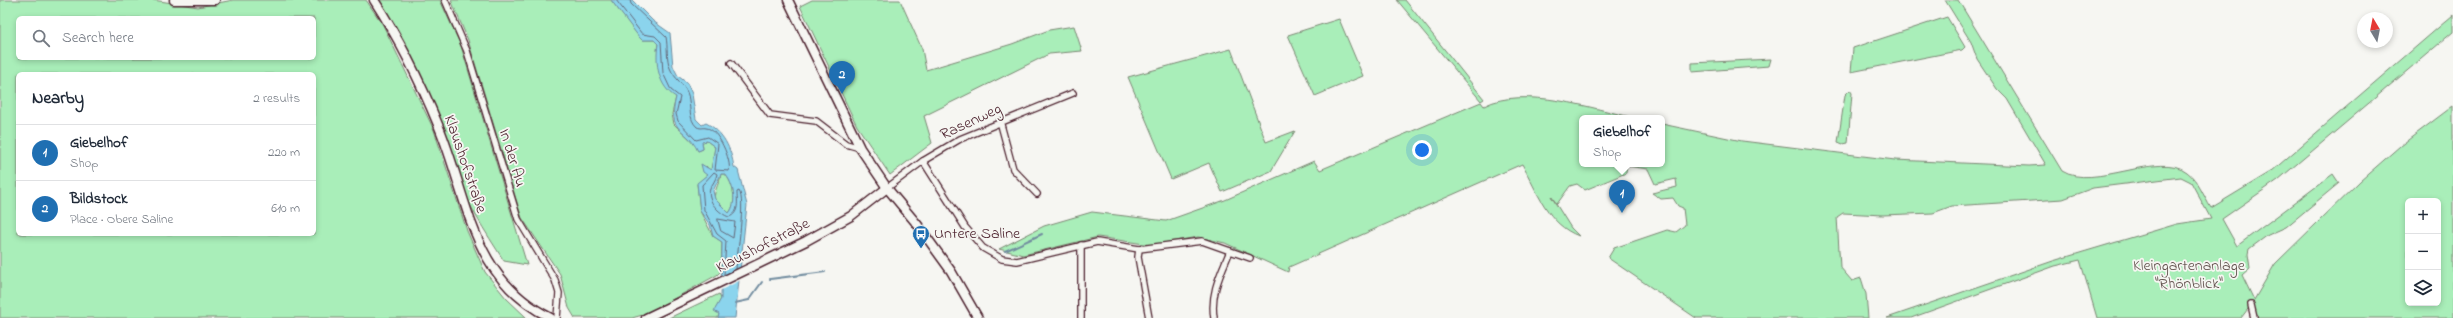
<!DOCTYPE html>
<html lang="en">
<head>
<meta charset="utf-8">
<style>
  :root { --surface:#fff; --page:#f2f2f3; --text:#1f2937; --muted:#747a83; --line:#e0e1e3; --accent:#1f6fb2 }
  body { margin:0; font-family:"Indie Flower",sans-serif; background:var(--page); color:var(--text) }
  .controls { position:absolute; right:12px; bottom:12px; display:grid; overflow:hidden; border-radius:6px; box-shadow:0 2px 6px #0003 }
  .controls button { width:36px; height:36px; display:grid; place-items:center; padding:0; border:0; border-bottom:1px solid var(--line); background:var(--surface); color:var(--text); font:20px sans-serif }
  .compass { position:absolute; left:2357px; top:12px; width:36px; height:36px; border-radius:50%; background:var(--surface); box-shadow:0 2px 6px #0003; rotate:350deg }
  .you { position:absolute; left:1422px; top:150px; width:14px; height:14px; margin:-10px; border:3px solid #fff; border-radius:50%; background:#1a73e8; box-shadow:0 0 0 6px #1a73e833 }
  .badge { display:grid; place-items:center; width:26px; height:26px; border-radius:50%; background:var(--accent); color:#fff; font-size:13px; font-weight:700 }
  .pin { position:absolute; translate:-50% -33px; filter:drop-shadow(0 1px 2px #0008) }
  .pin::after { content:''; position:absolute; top:21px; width:14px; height:12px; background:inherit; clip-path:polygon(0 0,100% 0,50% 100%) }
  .popup { position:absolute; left:1579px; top:115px; width:86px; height:52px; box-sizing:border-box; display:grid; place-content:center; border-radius:6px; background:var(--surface); filter:drop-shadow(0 1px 3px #0005); font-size:13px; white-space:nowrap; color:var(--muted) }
  .popup b { font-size:15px; color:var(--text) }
  .popup::after { content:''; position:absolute; left:50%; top:100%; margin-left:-8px; border:8px solid transparent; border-top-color:var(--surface) }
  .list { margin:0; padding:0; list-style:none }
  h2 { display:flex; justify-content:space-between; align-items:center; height:52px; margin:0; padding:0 16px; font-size:17px }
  h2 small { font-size:13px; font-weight:400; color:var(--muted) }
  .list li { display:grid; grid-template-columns:26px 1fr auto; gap:12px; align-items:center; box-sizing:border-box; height:56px; padding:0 16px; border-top:1px solid var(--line) }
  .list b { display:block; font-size:15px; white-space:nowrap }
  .list p { margin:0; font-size:13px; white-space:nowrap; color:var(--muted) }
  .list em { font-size:13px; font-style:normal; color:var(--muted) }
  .icon { flex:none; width:22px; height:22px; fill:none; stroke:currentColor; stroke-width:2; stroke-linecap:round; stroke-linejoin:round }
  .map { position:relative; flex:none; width:2453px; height:318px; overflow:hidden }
  .search { position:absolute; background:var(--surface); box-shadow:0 2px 6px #0003; left:16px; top:16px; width:300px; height:44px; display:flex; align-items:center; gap:10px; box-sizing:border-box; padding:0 14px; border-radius:6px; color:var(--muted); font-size:15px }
  .panel { position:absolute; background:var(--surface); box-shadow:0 2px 6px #0003; left:16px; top:72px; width:300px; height:164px; border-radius:6px }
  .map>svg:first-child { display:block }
  .green { fill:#a9eeb9; stroke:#7a8672; fill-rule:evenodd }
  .water { fill:#8bd4ed; stroke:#718c9f; fill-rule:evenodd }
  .pier { fill:#f6f6f2 }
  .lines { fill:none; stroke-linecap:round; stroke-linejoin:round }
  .shore { stroke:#646779; stroke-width:1 }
  .stream { stroke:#718c9f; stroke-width:2 }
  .street-casing { stroke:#4a1f2b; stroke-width:8 }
  .secondary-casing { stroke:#4a1f2b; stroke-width:11 }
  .street { stroke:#f6f6f2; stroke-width:5.5 }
  .secondary { stroke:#f6f6f2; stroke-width:8 }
  .labels { text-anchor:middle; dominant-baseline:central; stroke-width:3.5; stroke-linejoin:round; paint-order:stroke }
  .street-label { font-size:16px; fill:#4a1f2b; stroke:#f6f6f2 }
  .poi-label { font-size:16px; fill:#4a1f2b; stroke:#f6f6f2; text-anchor:start }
  .park-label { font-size:16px; fill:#62534e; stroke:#f6f6f2 }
</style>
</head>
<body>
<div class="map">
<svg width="2453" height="318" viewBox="0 0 2453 318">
  <rect width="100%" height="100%" fill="#f6f6f2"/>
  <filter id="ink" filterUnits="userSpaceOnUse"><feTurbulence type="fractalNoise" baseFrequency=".025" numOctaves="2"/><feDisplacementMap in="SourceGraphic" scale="8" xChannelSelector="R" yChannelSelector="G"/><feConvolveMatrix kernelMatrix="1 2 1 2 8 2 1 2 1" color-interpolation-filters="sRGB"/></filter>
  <g filter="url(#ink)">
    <g class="green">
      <path d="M0,0H153L198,7L233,0H366L383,25L434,130L467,231L485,272L506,298L527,318H0ZM18,18H314V58H18ZM18,74H314V234H18Z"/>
      <path d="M378,0H440L461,46L527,265L504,261C485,231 465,202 455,168Z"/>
      <polygon points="451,0 611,0 642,40 654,40 658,44 657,50 676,97 672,114 674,124 695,144 698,151 703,149 702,142 707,141 715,147 711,171 706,166 707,175 697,184 700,211 713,236 722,242 721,271 717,275 646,314 632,318 575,318 569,308 560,274 522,218 519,209 468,40"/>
      <polygon points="812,0 900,0 922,49 926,70 1012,44 1049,30 1074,26 1082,51 1049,54 924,116 932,143 890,175 857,126 800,6"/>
      <polygon points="1397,0 1405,0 1484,99 1481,101"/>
      <path d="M1945,0H1958L2062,171C2093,191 2160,150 2187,172C2198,180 2204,197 2211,208L2272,171L2453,15V32L2278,180L2222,219L2237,246L2333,174L2339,183L2286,227L2268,235L2249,249L2248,254L2250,268L2242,275L2254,300L2275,264L2360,181L2400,146L2453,106V318H2254L2251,305L2241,318H2097L2080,260L2055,266L1911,318H1887L2053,261L2177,224L2211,219L2191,182L2181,177L2093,188L2063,199L1952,206L1933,213L1883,215L1843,213L1837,217L1840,267L1852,281L1861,278L1866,294L1868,318H1696L1608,258L1614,248L1667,230L1676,232L1685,225L1683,208L1678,206L1673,198L1661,199L1652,193L1677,187L1676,179L1655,184L1648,169L1627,166L1626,173L1585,190L1577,184L1570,186L1557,204L1551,196L1571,228L1579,236C1548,225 1537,191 1522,164L1289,267L1288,272L1225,243L1198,237L1151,245L1098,237L1023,255L999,249L1044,226L1092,212L1166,221L1225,200L1314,161L1320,170L1481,102L1484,106C1524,85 1594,109 1635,118H1582V164H1662V124L1742,141L1895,160L2029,166L2046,165L2007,99L1997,89L1977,59L1971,42ZM2408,201H2438V303H2408Z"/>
      <polygon points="1947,17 1965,47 1962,50 1851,72 1853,48"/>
      <polygon points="1339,19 1363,76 1315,96 1288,35"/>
      <polygon points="1231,49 1266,142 1295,131 1271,171 1222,192 1209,163 1171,179 1128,77"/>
      <polygon points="1771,59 1769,66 1692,72 1692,63"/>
      <polygon points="1850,90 1852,93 1848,143 1843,144 1838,142 1845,95"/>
      <path d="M721,174H725C733,183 738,202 729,213C704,202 718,190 721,174Z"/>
      <polygon points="719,294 721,299 715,310 719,314 718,318 669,318"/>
    </g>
    <path class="water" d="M611,0H632L653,21L670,33L673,66L678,76L687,83L692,94L696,119L702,125L706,123C724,132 731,149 734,167L738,170L747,205L735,318H718L719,314L714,311L721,299L722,242L713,236L710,225L700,211L697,183L707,175L703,172L701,164L711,170L715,147L707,141L702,142L703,149L698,151C685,125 667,134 676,97C658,87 655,63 658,44L654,40H642L639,37ZM721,174H725C733,183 738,202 729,213L715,199L713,191Z"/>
    <polygon class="pier" points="742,267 741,280 717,292 718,279"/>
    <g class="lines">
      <g class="shore">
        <path d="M616,0L642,34L655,36L661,42L663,73L671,90L680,97L676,114L678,121L696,140L708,137L718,144L715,170L729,171C732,161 718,128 706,128C703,127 702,129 697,127C688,119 691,106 688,95C685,84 674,79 670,68C666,58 668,47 666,37L631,4L630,0"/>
        <polygon points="718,219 735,222 733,238 721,231"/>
        <path d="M724,275L726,241L717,234L704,210L702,185L714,172L717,174C716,180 712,184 710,189C706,201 720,214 729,217C740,213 737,201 737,192L739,191C746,200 737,254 736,269"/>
      </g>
      <g class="stream">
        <polyline points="1005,251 1042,234"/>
        <polyline points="770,279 825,272"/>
        <polyline points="735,303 749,300 762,282"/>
      </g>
      <defs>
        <g id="street">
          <polyline points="445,0 467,51 518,219 555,280 559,293 557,318"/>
          <polyline points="731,63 770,115 816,121 846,144 860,148"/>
          <polyline points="1000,121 1013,169 1037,194"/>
          <polyline points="923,161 965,227 983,248 1002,259 1017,261 1097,242 1139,249 1202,241 1250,258"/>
          <polyline points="887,188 923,161 960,139 1073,93"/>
          <polyline points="1081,245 1081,318"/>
          <polyline points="1139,249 1138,257 1149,318"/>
          <polyline points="2251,305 2254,318"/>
          <path d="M1214,318C1210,293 1221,273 1230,251"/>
        </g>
        <g id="secondary">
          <polyline points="174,0 215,0"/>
          <path d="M374,0C400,40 421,83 439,127C469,200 471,279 551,318"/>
          <polyline points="788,0 860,148 887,188 917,224 951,271 978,318"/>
          <polyline points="646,318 806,241 851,216 887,188"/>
        </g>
      </defs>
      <use href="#street" class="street-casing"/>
      <use href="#secondary" class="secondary-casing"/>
      <use href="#street" class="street"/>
      <use href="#secondary" class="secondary"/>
    </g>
  </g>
  <defs>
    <symbol id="bus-pin" viewBox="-11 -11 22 30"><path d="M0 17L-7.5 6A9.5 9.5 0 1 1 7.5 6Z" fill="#1f6fb2" stroke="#f6f6f2"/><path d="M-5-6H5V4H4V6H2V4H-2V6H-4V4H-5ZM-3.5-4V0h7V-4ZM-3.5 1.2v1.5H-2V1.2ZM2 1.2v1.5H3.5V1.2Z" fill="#fff"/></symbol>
  </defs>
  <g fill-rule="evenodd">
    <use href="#bus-pin" x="911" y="224" width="20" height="27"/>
  </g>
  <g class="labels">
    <g class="street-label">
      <text transform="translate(971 122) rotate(-25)">Rasenweg</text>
      <text transform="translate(512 158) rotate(73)">In der Au</text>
      <text transform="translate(465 164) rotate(71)">Klaushofstraße</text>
      <text transform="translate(763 246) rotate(-27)">Klaushofstraße</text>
    </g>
    <g class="poi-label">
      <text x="934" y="234">Untere Saline</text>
    </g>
    <g class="park-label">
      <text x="2189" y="266">Kleingartenanlage<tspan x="2189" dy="18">"Rhönblick"</tspan></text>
    </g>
  </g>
</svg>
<div class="controls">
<button>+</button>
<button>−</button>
<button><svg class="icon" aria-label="layers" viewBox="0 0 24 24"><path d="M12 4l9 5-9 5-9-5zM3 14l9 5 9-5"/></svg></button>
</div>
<svg class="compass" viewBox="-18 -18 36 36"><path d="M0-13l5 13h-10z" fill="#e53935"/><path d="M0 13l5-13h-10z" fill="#747a83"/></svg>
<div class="you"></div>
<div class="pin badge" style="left:1622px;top:213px">1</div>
<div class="popup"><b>Giebelhof</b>Shop</div>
<div class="pin badge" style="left:842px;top:94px">2</div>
<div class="search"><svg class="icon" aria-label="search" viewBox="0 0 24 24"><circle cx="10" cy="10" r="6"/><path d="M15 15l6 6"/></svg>Search here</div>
<section class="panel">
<h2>Nearby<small>2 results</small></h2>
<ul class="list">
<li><span class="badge">1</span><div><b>Giebelhof</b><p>Shop</p></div><em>220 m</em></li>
<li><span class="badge">2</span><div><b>Bildstock</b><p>Place · Obere Saline</p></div><em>610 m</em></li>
</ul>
</section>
</div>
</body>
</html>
